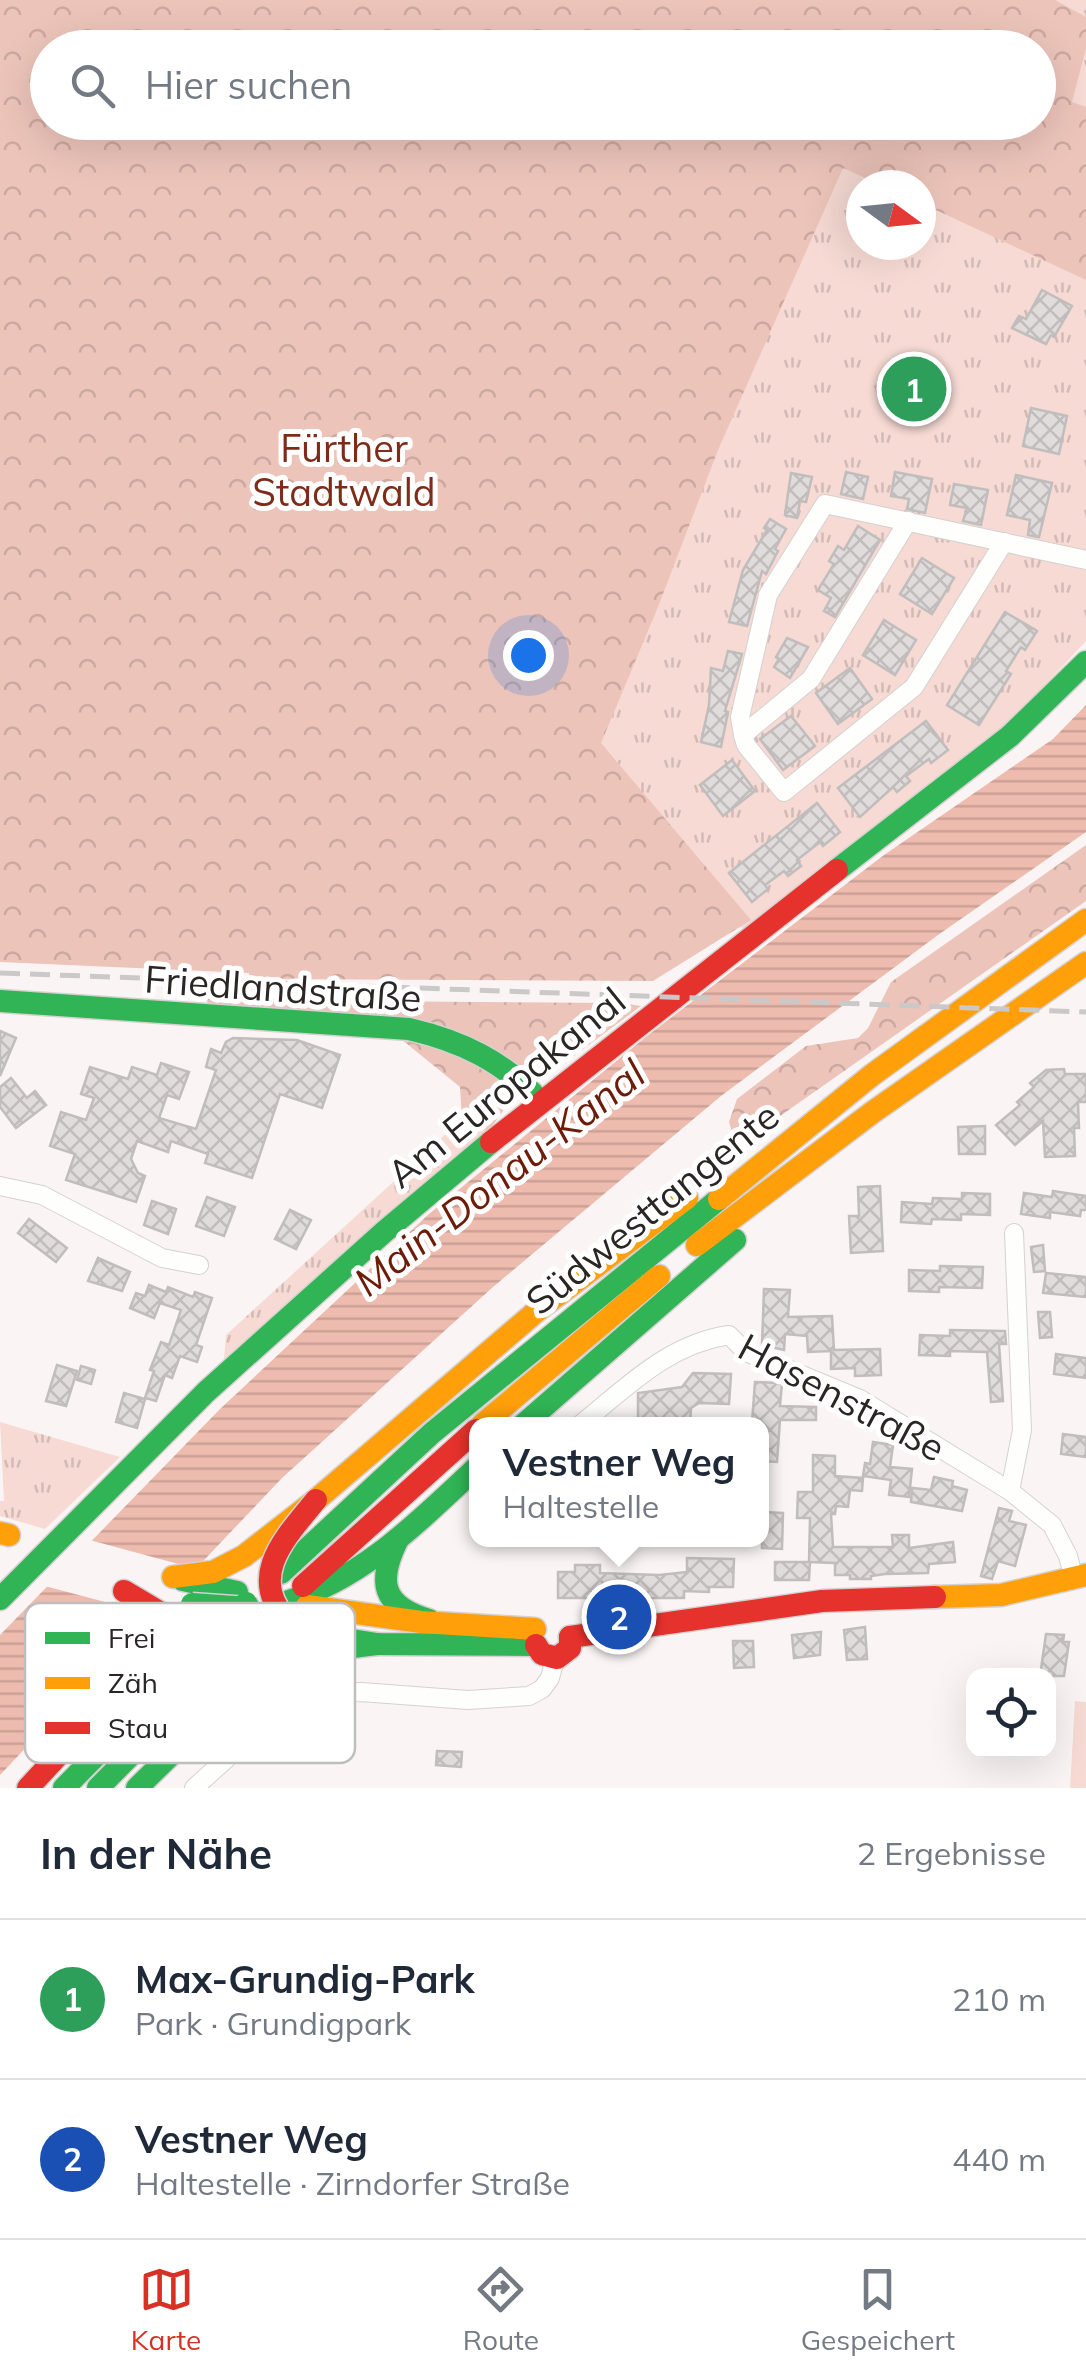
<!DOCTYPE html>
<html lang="de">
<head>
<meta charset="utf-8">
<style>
  :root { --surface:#fff; --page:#f6f6f7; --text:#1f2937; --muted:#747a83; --line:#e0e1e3; --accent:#d93025 }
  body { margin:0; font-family:Mulish,sans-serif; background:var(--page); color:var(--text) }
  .controls { position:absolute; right:30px; bottom:30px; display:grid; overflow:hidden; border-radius:20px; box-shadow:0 10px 40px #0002 }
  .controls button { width:90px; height:90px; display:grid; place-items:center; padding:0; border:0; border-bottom:2px solid var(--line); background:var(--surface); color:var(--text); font:50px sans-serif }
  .compass { position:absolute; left:846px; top:170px; width:90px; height:90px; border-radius:50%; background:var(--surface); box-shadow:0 10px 40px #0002; rotate:105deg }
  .you { position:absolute; left:528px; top:655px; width:35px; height:35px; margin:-25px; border:8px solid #fff; border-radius:50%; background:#1a73e8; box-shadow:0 0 0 15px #1a73e833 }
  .badge { display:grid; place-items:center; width:65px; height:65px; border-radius:50%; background:var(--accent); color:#fff; font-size:32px; font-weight:700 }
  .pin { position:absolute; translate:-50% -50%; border:5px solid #fff; box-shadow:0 2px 10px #0006 }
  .popup { position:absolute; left:469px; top:1417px; width:300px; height:130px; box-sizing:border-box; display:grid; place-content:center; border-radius:20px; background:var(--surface); filter:drop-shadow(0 2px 8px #0005); font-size:32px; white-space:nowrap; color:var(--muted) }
  .popup b { font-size:38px; color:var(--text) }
  .popup::after { content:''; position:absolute; left:50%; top:100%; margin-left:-20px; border:20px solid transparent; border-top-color:var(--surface) }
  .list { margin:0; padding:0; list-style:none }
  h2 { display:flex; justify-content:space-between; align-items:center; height:130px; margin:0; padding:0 40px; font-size:42px }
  h2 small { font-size:32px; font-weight:400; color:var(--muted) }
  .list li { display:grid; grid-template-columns:65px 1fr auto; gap:30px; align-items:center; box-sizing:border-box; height:160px; padding:0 40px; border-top:2px solid var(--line) }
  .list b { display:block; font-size:38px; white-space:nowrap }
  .list p { margin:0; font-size:32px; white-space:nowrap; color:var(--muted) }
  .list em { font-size:32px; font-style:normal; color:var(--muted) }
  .icon { flex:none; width:55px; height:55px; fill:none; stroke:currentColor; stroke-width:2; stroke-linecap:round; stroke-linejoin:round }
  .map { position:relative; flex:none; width:1086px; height:1788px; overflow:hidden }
  .search { position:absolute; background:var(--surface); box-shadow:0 10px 40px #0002; left:30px; right:30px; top:30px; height:110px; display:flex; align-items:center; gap:25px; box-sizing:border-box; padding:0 35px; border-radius:55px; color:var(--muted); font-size:38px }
  .sheet { height:450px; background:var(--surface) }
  nav { display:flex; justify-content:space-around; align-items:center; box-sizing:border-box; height:140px; border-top:2px solid var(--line); background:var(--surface); font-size:28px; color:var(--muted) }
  nav a { display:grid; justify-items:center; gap:5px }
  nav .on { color:var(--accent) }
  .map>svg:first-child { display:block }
  .grass { fill:url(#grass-tufts); fill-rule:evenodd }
  .forest { fill:url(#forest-crowns); fill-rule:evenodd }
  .garden { fill:#f6dad3 }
  .water { fill:url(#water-rules) }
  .pier { fill:#faf5f4 }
  .building { fill:url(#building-cross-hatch); stroke:#c1bdbd; stroke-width:2.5 }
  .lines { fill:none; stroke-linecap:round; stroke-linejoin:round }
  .street-casing { stroke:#d5d1d0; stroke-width:20 }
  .fast-casing { stroke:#d5d1d0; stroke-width:25 }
  .slow-casing { stroke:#d5d1d0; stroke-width:25 }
  .jam-casing { stroke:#d5d1d0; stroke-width:25 }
  .street { stroke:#fefefd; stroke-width:18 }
  .fast { stroke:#30b455; stroke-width:22 }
  .slow { stroke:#ff9f0a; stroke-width:22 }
  .jam { stroke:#e5322d; stroke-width:22 }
  .rail { stroke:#cac8c8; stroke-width:5; stroke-dasharray:20 10; stroke-linecap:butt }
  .fast-bridge-casing { stroke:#d3d0cf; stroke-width:25; stroke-linecap:butt }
  .jam-bridge-casing { stroke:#d3d0cf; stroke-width:25; stroke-linecap:butt }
  .fast-bridge { stroke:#30b455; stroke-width:22 }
  .jam-bridge { stroke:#e5322d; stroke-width:22 }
  .labels { text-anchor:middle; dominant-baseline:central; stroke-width:10; stroke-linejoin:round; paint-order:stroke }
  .park-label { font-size:38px; fill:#7e2b19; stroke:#fff }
  .street-label { font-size:38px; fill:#2a2625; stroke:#fff }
  .water-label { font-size:40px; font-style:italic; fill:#6e1c0a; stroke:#fff }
  .key { fill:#fff; stroke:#bfbebe; stroke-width:2.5 }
  .key-label { font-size:28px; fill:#2a2625 }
</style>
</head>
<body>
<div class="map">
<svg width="1086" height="1788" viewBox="0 0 1086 1788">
  <defs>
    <pattern id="grass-tufts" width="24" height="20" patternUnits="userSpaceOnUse" patternTransform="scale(2.5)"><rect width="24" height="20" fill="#f6dad3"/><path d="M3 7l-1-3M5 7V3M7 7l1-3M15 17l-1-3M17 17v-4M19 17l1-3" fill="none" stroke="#d3bbb5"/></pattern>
    <pattern id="forest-crowns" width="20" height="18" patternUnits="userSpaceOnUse" patternTransform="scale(2.5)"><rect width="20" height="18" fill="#ecc4ba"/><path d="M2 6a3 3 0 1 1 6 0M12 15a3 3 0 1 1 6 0" fill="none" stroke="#cba8a0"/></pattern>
    <pattern id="water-rules" width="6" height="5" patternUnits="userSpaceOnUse" patternTransform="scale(2.5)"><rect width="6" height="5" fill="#eebbaf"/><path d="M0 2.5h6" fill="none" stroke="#cca196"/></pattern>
    <pattern id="building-cross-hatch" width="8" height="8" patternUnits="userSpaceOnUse" patternTransform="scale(2.5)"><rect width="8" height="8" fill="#e0dcdb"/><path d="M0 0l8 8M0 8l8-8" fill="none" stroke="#c0bdbc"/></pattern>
  </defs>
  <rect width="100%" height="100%" fill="#faf5f4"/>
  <g class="grass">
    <path d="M999,0H1086V641L1015,717L748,928L530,912L838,148L1038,122V48ZM861,185H921V245H861Z"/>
    <polygon points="462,1119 488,1132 224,1359 226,1335"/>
    <polygon points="0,1422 120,1457 45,1529 0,1516 0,1501 4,1501"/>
  </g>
  <g class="forest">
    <path d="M0,0H1055L1086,17V48L1072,102L1086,107V280L921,203V185H881L843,168L718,450L658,607L601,743L751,920L653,981L249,979V973L0,962ZM48,48H1038V122H48Z"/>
    <polygon points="1086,845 1086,901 753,1135 738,1137 732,1132 729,1122 737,1099 806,1046 858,1038 868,1028 891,982"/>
    <polygon points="208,995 359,1001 623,1003 641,1006 567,1061 543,1061 503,1090 503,1111 488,1132 462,1119 460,1087 374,1017 207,1006"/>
  </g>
  <polygon class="garden" points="1075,1701 1086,1702 1086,1788 1070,1788"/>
  <polygon class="water" points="1086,705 1086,832 938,935 721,1096 493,1287 282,1478 0,1775 0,1635 220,1409 429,1214 647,1036 884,855 1053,739"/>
  <polygon class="pier" points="86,1539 182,1565 206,1564 151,1622 124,1607 41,1585"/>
  <g class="building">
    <polygon points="1042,290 1072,306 1054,337 1051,335 1046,344 1012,328 1019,316 1026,319"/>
    <polygon points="1031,408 1067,416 1059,454 1023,446"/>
    <polygon points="846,472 868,477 863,499 841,494"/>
    <polygon points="895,472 932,479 925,513 907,509 909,499 891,496"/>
    <polygon points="791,473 812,477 806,502 800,501 797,518 785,515"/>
    <polygon points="1016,475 1052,483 1039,537 1028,535 1030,520 1007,515"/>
    <polygon points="954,484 988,490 981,525 963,521 967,508 950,505"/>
    <polygon points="770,519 786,529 775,549 778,551 766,574 762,571 747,626 729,622 743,570 767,530 764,528"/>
    <polygon points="858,526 880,540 835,617 824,611 831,598 818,590 834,564 829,561 838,546 844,550"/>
    <polygon points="922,558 954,578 932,614 900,594"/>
    <polygon points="1005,612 1037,631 1025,650 1021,647 1006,671 1011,674 979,725 947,705"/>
    <polygon points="884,620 916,640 895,675 863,655"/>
    <polygon points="787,638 808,647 790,678 774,667 779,659 776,657"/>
    <polygon points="728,651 742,654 725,711 728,712 721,747 701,742 709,705 711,668 723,671"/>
    <polygon points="850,668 872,699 838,724 816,693"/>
    <polygon points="791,716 815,746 783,770 760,739"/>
    <polygon points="926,721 948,750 931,763 929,759 906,776 910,781 897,792 893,787 860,817 838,788"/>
    <polygon points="732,760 755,791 723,816 700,785"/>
    <polygon points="817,803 840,832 823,846 820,842 797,860 801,866 788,876 784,871 765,885 768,889 752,902 729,873"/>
    <polygon points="0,1031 16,1038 0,1076"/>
    <polygon points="233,1038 297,1040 340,1055 322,1108 280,1094 252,1178 205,1163 208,1154 171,1141 168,1152 137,1141 131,1159 138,1173 145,1176 136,1202 66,1180 75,1154 50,1146 61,1112 86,1120 94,1098 81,1094 90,1067 128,1079 132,1067 157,1075 161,1063 189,1072 179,1099 167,1095 159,1118 196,1129 216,1070 206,1067 211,1049 221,1053 226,1042"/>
    <polygon points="1064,1069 1065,1074 1086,1074 1086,1102 1078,1102 1079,1128 1074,1128 1075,1156 1045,1157 1043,1121 1015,1145 996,1125 1020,1105 1017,1102 1034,1087 1030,1083 1046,1070"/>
    <polygon points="11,1078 27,1098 35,1091 46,1105 16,1128 0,1107 0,1087"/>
    <polygon points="985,1126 985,1154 959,1154 958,1127"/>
    <polygon points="880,1186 883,1251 851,1253 849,1216 859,1216 858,1187"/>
    <polygon points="1053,1191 1086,1196 1086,1210 1081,1210 1080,1216 1050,1212 1050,1218 1021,1214 1024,1193 1052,1197"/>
    <polygon points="962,1193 990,1194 990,1215 961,1214 961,1220 932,1219 931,1224 901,1222 902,1202 932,1204 933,1198 962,1199"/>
    <polygon points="207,1197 235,1207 224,1236 196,1226"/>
    <polygon points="152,1201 176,1209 168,1234 144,1225"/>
    <polygon points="290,1210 311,1220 296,1249 275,1239"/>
    <polygon points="29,1219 67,1248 56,1262 18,1233"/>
    <polygon points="1043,1245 1045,1271 1034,1272 1031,1247"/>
    <polygon points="98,1258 130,1272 122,1291 88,1281"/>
    <polygon points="940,1266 983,1267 982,1288 939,1287 939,1292 909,1291 909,1270 940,1271"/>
    <polygon points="1046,1273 1086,1277 1086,1297 1043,1293"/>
    <polygon points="149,1285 166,1292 168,1287 193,1297 195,1292 212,1298 196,1345 202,1347 197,1362 180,1356 172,1378 165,1375 156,1401 145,1398 154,1371 150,1370 161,1342 169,1345 181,1310 160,1303 154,1318 130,1308 136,1293 145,1296"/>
    <polygon points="764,1289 790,1290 788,1317 832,1316 834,1350 880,1349 881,1375 855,1376 855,1368 831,1369 831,1351 808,1352 807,1336 785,1334 784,1350 762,1345"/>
    <polygon points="1038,1312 1050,1312 1052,1337 1040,1338"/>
    <polygon points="950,1330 1005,1331 1006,1344 999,1344 1003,1401 991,1402 987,1352 950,1351 950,1356 919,1355 920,1335 950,1336"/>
    <polygon points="1056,1354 1086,1358 1086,1378 1054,1374"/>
    <polygon points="57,1365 77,1371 66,1406 46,1401"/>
    <polygon points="81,1366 95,1370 91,1384 77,1380"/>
    <polygon points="693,1373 731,1374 729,1404 699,1403 691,1408 690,1424 638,1424 638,1393 682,1387"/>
    <polygon points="755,1382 782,1383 780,1406 816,1407 816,1420 780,1420 777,1462 762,1461 762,1422 752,1422"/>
    <polygon points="124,1393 145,1399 137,1428 116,1422"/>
    <polygon points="1063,1434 1086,1437 1086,1457 1061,1454"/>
    <polygon points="873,1442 893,1445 890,1467 912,1469 909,1497 889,1495 891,1480 863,1476 865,1463 870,1464"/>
    <polygon points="813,1455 835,1456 835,1476 863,1478 862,1491 850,1490 848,1507 836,1506 835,1514 831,1514 833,1547 893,1547 892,1535 909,1535 909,1548 953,1542 955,1562 929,1564 928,1573 885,1574 871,1576 871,1579 850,1579 850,1575 835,1575 835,1563 809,1562 810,1518 797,1518 798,1492 813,1492"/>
    <polygon points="934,1477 953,1481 952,1486 967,1490 962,1511 911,1502 912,1488 931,1490"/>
    <polygon points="999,1508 1012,1511 1009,1521 1026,1525 1015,1566 998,1561 992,1579 981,1576"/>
    <polygon points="762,1512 783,1513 782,1549 762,1548"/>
    <polygon points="687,1558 734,1559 733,1587 709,1587 709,1592 684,1591 684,1598 641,1598 641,1609 603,1610 602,1613 591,1612 591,1598 558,1598 558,1572 575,1572 575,1565 600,1565 600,1573 659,1575 687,1572"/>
    <polygon points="775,1562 810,1562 809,1580 775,1580"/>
    <polygon points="865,1627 867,1659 847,1660 844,1630"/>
    <polygon points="821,1632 820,1655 794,1658 792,1635"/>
    <polygon points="1046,1634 1064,1635 1063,1642 1069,1642 1064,1676 1040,1676"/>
    <polygon points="733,1641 753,1641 754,1667 734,1668"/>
    <polygon points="437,1751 462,1752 461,1767 436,1765"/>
  </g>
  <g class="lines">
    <defs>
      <g id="street">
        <polyline points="908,521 811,679 743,735 746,745 784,792 914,687 1004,542"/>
        <polyline points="743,735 740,717 768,595 825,504 1086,560"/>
        <polyline points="0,1186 42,1195 162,1258 199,1265"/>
        <path d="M581,1424C627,1387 668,1344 729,1335L746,1352L860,1399L1010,1491L1052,1525L1068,1556L1074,1579"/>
        <polyline points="1010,1491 1022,1430 1014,1233"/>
        <polyline points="194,1788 285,1706 318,1693 361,1692 468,1700 529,1696 542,1689 550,1678 555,1659"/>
      </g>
      <g id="fast">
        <polyline points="837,870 1010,736 1086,662"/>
        <path d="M0,1001L409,1029C461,1041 503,1061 540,1101"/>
        <polyline points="524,1424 735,1240"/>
        <path d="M398,1539C377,1581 381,1606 429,1620"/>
        <polyline points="281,1573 432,1433 719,1199"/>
        <polyline points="183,1580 237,1592"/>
        <polyline points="0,1599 206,1392 384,1232 491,1142"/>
        <path d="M286,1602C364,1578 418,1522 476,1468"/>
        <polyline points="283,1629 377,1644 536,1645"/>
        <path d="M239,1691C287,1660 321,1650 377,1644"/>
        <polyline points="64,1788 211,1639"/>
        <polyline points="98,1788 240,1645"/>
        <polyline points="137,1788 231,1696 252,1660"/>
      </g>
      <g id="slow">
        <polyline points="719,1199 872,1075 1086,920"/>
        <polyline points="697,1245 873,1112 1086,963"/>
        <polyline points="483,1424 659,1276"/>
        <polyline points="0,1533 9,1535"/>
        <polyline points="173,1577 213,1572 244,1556 316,1500 538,1310 687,1198"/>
        <polyline points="935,1597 1001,1595 1086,1575"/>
        <polyline points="307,1606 421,1622 535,1629"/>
      </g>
      <g id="jam">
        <polyline points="491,1142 837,870"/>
        <polyline points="303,1586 476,1430"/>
        <polyline points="570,1637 822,1601 935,1597"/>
        <polyline points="536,1645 542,1654 557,1658 570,1648 570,1637"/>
        <polyline points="28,1788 155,1651 163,1629 161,1613 124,1591"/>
      </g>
    </defs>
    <use href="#street" class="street-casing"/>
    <use href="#fast" class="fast-casing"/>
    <use href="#slow" class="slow-casing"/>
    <use href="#jam" class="jam-casing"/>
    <use href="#street" class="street"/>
    <use href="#fast" class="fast"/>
    <use href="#slow" class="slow"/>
    <use href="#jam" class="jam"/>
    <polyline class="rail" points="0,973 1086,1012"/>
    <defs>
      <g id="fast-bridge">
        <polyline points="246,1603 257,1622 252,1660"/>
        <polyline points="192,1604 248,1608"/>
        <polyline points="203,1629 235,1620 297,1616"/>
      </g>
      <path id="jam-bridge" d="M289,1623C246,1577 284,1539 316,1500"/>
    </defs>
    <use href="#fast-bridge" class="fast-bridge-casing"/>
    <use href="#jam-bridge" class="jam-bridge-casing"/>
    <use href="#fast-bridge" class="fast-bridge"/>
    <use href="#jam-bridge" class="jam-bridge"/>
  </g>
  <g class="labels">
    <g class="park-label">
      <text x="344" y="448">Fürther<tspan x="344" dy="44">Stadtwald</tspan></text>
    </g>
    <g class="street-label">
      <text transform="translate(283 988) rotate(4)">Friedlandstraße</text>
      <text transform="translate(506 1087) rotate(-39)">Am Europakanal</text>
      <text transform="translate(652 1208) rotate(-39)">Südwesttangente</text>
      <text transform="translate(842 1397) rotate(28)">Hasenstraße</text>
    </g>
    <g class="water-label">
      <text transform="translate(499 1177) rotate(-38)">Main-Donau-Kanal</text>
    </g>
  </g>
  <rect x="25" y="1603" width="330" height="160" rx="15" class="key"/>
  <rect x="45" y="1632" width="45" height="12" fill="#30b455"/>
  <rect x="45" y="1677" width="45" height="12" fill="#ff9f0a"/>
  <rect x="45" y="1722" width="45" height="12" fill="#e5322d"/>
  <g class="key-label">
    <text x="108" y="1648">Frei</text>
    <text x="108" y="1693">Zäh</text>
    <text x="108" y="1738">Stau</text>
  </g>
</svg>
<div class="controls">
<button><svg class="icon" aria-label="locate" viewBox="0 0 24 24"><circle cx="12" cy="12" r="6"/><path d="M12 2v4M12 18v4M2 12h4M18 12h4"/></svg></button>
</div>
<svg class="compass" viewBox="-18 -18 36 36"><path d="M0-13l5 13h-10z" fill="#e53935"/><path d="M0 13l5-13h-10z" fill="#747a83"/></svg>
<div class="you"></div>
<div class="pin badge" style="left:914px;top:389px;background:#2e9e5b">1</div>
<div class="pin badge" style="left:619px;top:1617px;background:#1a4fb4">2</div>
<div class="popup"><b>Vestner Weg</b>Haltestelle</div>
<div class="search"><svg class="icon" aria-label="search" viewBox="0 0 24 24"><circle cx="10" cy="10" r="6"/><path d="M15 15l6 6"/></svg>Hier suchen</div>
</div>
<section class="sheet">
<h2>In der Nähe<small>2 Ergebnisse</small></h2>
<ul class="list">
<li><span class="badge" style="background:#2e9e5b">1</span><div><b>Max-Grundig-Park</b><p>Park · Grundigpark</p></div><em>210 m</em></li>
<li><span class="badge" style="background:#1a4fb4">2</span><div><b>Vestner Weg</b><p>Haltestelle · Zirndorfer Straße</p></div><em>440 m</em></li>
</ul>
</section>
<nav>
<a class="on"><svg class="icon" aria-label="map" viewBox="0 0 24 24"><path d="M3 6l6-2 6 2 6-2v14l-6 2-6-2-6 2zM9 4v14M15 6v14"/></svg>Karte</a>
<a><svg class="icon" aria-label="directions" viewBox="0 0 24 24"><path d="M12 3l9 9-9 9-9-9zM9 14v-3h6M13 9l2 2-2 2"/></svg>Route</a>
<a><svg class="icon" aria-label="saved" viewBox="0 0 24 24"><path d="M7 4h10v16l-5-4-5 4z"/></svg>Gespeichert</a>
</nav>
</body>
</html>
